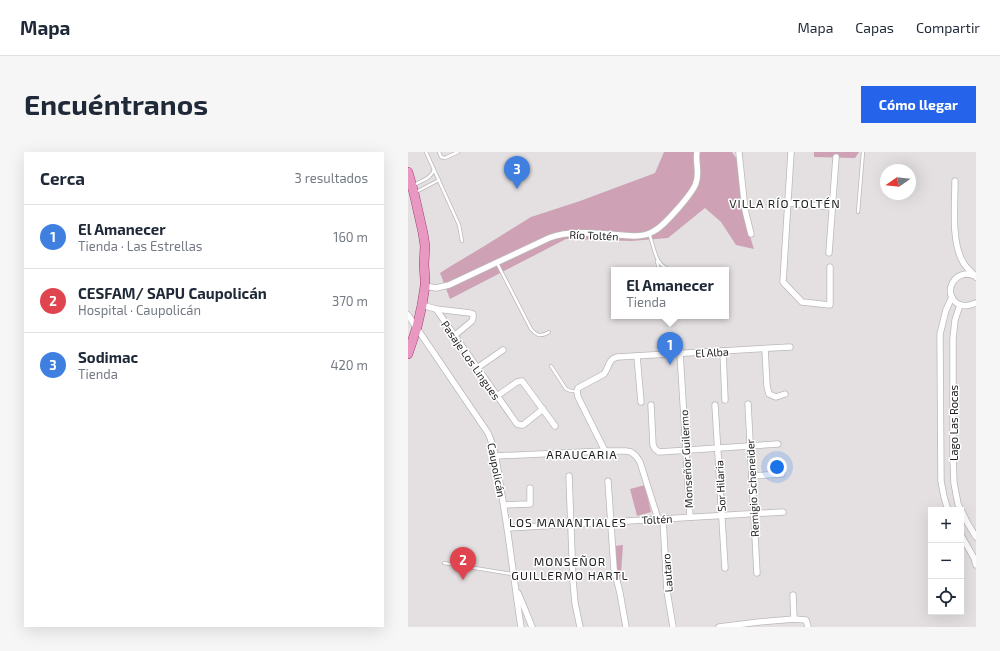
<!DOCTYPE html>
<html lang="es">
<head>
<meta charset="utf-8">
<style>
  :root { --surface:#fff; --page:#f6f6f7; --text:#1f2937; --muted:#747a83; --line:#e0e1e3; --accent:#2563eb }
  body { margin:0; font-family:"Exo 2",sans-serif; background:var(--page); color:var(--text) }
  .controls { position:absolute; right:12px; bottom:12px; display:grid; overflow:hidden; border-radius:0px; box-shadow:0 4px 16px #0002 }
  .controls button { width:36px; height:36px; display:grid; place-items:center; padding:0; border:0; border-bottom:1px solid var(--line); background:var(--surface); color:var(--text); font:20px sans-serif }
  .compass { position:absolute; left:472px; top:12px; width:36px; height:36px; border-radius:50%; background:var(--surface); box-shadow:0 4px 16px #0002; rotate:256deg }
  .you { position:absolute; left:369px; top:315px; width:14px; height:14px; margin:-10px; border:3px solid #fff; border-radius:50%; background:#1a73e8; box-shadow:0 0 0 6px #1a73e833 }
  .badge { display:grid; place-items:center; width:26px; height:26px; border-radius:50%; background:var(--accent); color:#fff; font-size:13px; font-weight:700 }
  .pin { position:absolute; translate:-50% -33px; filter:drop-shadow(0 1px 2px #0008) }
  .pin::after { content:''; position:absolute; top:21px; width:14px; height:12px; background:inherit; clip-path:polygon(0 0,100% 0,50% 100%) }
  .popup { position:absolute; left:203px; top:115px; width:118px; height:52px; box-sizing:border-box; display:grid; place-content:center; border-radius:0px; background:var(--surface); filter:drop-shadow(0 1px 3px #0005); font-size:13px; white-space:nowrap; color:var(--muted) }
  .popup b { font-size:15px; color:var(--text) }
  .popup::after { content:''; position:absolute; left:50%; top:100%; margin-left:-8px; border:8px solid transparent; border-top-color:var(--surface) }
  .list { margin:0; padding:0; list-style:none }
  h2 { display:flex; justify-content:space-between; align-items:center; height:52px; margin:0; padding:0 16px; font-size:17px }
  h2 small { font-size:13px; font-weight:400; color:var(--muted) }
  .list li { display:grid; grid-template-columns:26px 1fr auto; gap:12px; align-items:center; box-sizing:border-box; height:64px; padding:0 16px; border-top:1px solid var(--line) }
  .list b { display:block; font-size:15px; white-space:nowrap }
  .list p { margin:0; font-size:13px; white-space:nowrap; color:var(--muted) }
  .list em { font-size:13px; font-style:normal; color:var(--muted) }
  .icon { flex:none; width:22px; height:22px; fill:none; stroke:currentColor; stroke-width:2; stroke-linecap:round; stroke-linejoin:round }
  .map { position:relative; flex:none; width:568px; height:475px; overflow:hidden; border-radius:0px }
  header { display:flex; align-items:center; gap:24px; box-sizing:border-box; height:56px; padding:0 20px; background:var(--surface); border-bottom:1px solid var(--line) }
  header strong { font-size:19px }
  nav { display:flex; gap:22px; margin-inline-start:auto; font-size:14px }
  .intro { display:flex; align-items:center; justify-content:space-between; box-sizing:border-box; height:96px; padding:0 24px }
  h1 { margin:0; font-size:28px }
  .button { padding:10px 18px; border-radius:0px; background:var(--accent); color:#fff; font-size:14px; font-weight:700 }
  main { display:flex; gap:24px; padding:0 24px }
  aside { flex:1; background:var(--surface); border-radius:0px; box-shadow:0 4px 16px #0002 }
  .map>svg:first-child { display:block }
  .green { fill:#cea2b4 }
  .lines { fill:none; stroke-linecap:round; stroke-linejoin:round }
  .service-casing { stroke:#bcb8ba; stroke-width:4 }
  .minor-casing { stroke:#bcb8ba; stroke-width:7 }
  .primary-casing { stroke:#98416d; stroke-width:10 }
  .service { stroke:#fff; stroke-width:2.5 }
  .minor { stroke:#fff; stroke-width:5.5 }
  .primary { stroke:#e898c1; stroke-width:9 }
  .labels { text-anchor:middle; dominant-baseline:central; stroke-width:3; stroke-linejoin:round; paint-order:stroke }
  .street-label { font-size:11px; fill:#201e1f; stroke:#fff }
  .neighbourhood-label { font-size:12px; letter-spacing:1px; fill:#201e1f; stroke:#fff }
</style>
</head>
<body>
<header>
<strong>Mapa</strong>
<nav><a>Mapa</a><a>Capas</a><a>Compartir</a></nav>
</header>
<div class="intro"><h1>Encuéntranos</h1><a class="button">Cómo llegar</a></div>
<main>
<aside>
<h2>Cerca<small>3 resultados</small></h2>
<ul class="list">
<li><span class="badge" style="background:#3f7fe0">1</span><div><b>El Amanecer</b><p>Tienda · Las Estrellas</p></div><em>160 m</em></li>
<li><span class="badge" style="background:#e0444e">2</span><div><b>CESFAM/ SAPU Caupolicán</b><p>Hospital · Caupolicán</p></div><em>370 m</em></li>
<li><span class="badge" style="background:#3f7fe0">3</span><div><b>Sodimac</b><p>Tienda</p></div><em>420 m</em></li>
</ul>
</aside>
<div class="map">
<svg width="568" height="475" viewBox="0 0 568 475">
  <rect width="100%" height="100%" fill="#e4e0e1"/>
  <g class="green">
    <polygon points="256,0 324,0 331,10 341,81 346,97 328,93 313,70 297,56 260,86 223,89 158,87 42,147 32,121 43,114 78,93 123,65 172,49 247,21"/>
    <polygon points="406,0 451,0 447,6 406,5"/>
    <polygon points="237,333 243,360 229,364 222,337"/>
    <polygon points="215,393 213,422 212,425 210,426 208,420 207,394"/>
  </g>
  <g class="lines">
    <defs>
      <g id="service">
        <polyline points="18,0 51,73 54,89"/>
        <polyline points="31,0 33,5 37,6 50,0"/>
        <path d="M6,33C13,29 24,26 26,17"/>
        <polyline points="8,40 31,28"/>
        <polyline points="450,60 455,0"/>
        <path d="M241,82C247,95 246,115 264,118"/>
        <polyline points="249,109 251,118"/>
        <path d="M89,111L123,177C129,184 133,185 141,180"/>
        <polyline points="270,118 276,117 276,118"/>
        <polyline points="143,214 158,237 163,239 169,239"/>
        <polyline points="36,411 104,422"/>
      </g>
      <g id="minor">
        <polyline points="383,0 375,130 394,150 422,153 422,115"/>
        <polyline points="331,1 337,58 343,82"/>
        <path d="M547,29C547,53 543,90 555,110C558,116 564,120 568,125"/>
        <polyline points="379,51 424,55"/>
        <polyline points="421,101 428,5"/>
        <path d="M567,124C547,115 533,141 550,152C556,155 562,154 568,151"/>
        <path d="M17,134L28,136L41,133L141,86C165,76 200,83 226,84C233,84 240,83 246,79C256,74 285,41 288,31C292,20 287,10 289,0"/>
        <polyline points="14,153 28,157 109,272 113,273 115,273 135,257"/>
        <polyline points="552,153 547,168 545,187 545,305 546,331 550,352 560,372 568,385"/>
        <polyline points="28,157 62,161 65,162 65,166 64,169 46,184"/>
        <path d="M0,163L80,281C88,299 90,319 93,338C101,383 106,429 113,475"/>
        <polyline points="357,197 359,234 361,242 368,245 377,242"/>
        <polyline points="315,199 317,248"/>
        <polyline points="272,201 282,365"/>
        <polyline points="229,204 233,250"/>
        <polyline points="69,216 95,198"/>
        <polyline points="89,244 109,230 114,229 147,274"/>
        <polyline points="340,252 349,421"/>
        <polyline points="243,253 245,293 247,297 251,300 370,292"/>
        <polyline points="307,253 317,416"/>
        <path d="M197,299L170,245L169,239L170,236L196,222C201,216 200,207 209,205L382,195"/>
        <polyline points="87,304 197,299 218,299 223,300 228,304 232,310 250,367"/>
        <polyline points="161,324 165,429 167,451 172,475"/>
        <polyline points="344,324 374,322"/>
        <polyline points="200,329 206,417 212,441 218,475"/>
        <polyline points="96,353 122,352 122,336"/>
        <polyline points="540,358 536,345 533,329 532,182 538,158 544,145"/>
        <polyline points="255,367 259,439 265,475"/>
        <polyline points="100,376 375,360"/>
        <polyline points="553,383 566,406 568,413"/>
        <polyline points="110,441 116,455 124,475"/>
        <polyline points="385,443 386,467"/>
        <polyline points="311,475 351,470 386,467 398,468 400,475"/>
      </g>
      <polyline id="primary" points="0,20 6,41 15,81 17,94 16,113 17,127 17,134 14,153 9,175 0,202"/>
    </defs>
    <use href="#service" class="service-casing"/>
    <use href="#minor" class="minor-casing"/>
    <use href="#primary" class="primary-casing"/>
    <use href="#service" class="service"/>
    <use href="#minor" class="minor"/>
    <use href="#primary" class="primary"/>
  </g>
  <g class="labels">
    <g class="street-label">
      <text transform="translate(186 83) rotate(2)">Río Toltén</text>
      <text transform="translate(304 200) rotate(-3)">El Alba</text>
      <text transform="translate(63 208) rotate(55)">Pasaje Los Lingues</text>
      <text transform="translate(545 271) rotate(-90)">Lago Las Rocas</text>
      <text transform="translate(278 307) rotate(-93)">Monseñor Guilermo</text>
      <text transform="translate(89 318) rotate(79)">Caupolicán</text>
      <text transform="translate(312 334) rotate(-93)">Sor Hilaria</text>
      <text transform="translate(344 336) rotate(-93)">Remigio Scheneider</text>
      <text transform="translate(249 367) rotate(-3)">Toltén</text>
      <text transform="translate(259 421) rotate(-94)">Lautaro</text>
    </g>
    <g class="neighbourhood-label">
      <text x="377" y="51">VILLA RÍO TOLTÉN</text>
      <text x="174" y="302">ARAUCARIA</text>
      <text x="160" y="370">LOS MANANTIALES</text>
      <text x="162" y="409">MONSEÑOR<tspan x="162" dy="14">GUILLERMO HARTL</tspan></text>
    </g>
  </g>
</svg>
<div class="controls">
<button>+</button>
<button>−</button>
<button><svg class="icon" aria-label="locate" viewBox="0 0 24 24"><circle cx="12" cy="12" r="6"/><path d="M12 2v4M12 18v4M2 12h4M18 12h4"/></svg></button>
</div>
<svg class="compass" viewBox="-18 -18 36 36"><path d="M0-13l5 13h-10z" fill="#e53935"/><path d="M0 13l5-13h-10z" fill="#747a83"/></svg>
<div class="you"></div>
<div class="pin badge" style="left:262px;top:213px;background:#3f7fe0">1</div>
<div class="popup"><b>El Amanecer</b>Tienda</div>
<div class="pin badge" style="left:55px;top:428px;background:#e0444e">2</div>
<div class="pin badge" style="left:109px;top:37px;background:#3f7fe0">3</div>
</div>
</main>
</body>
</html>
